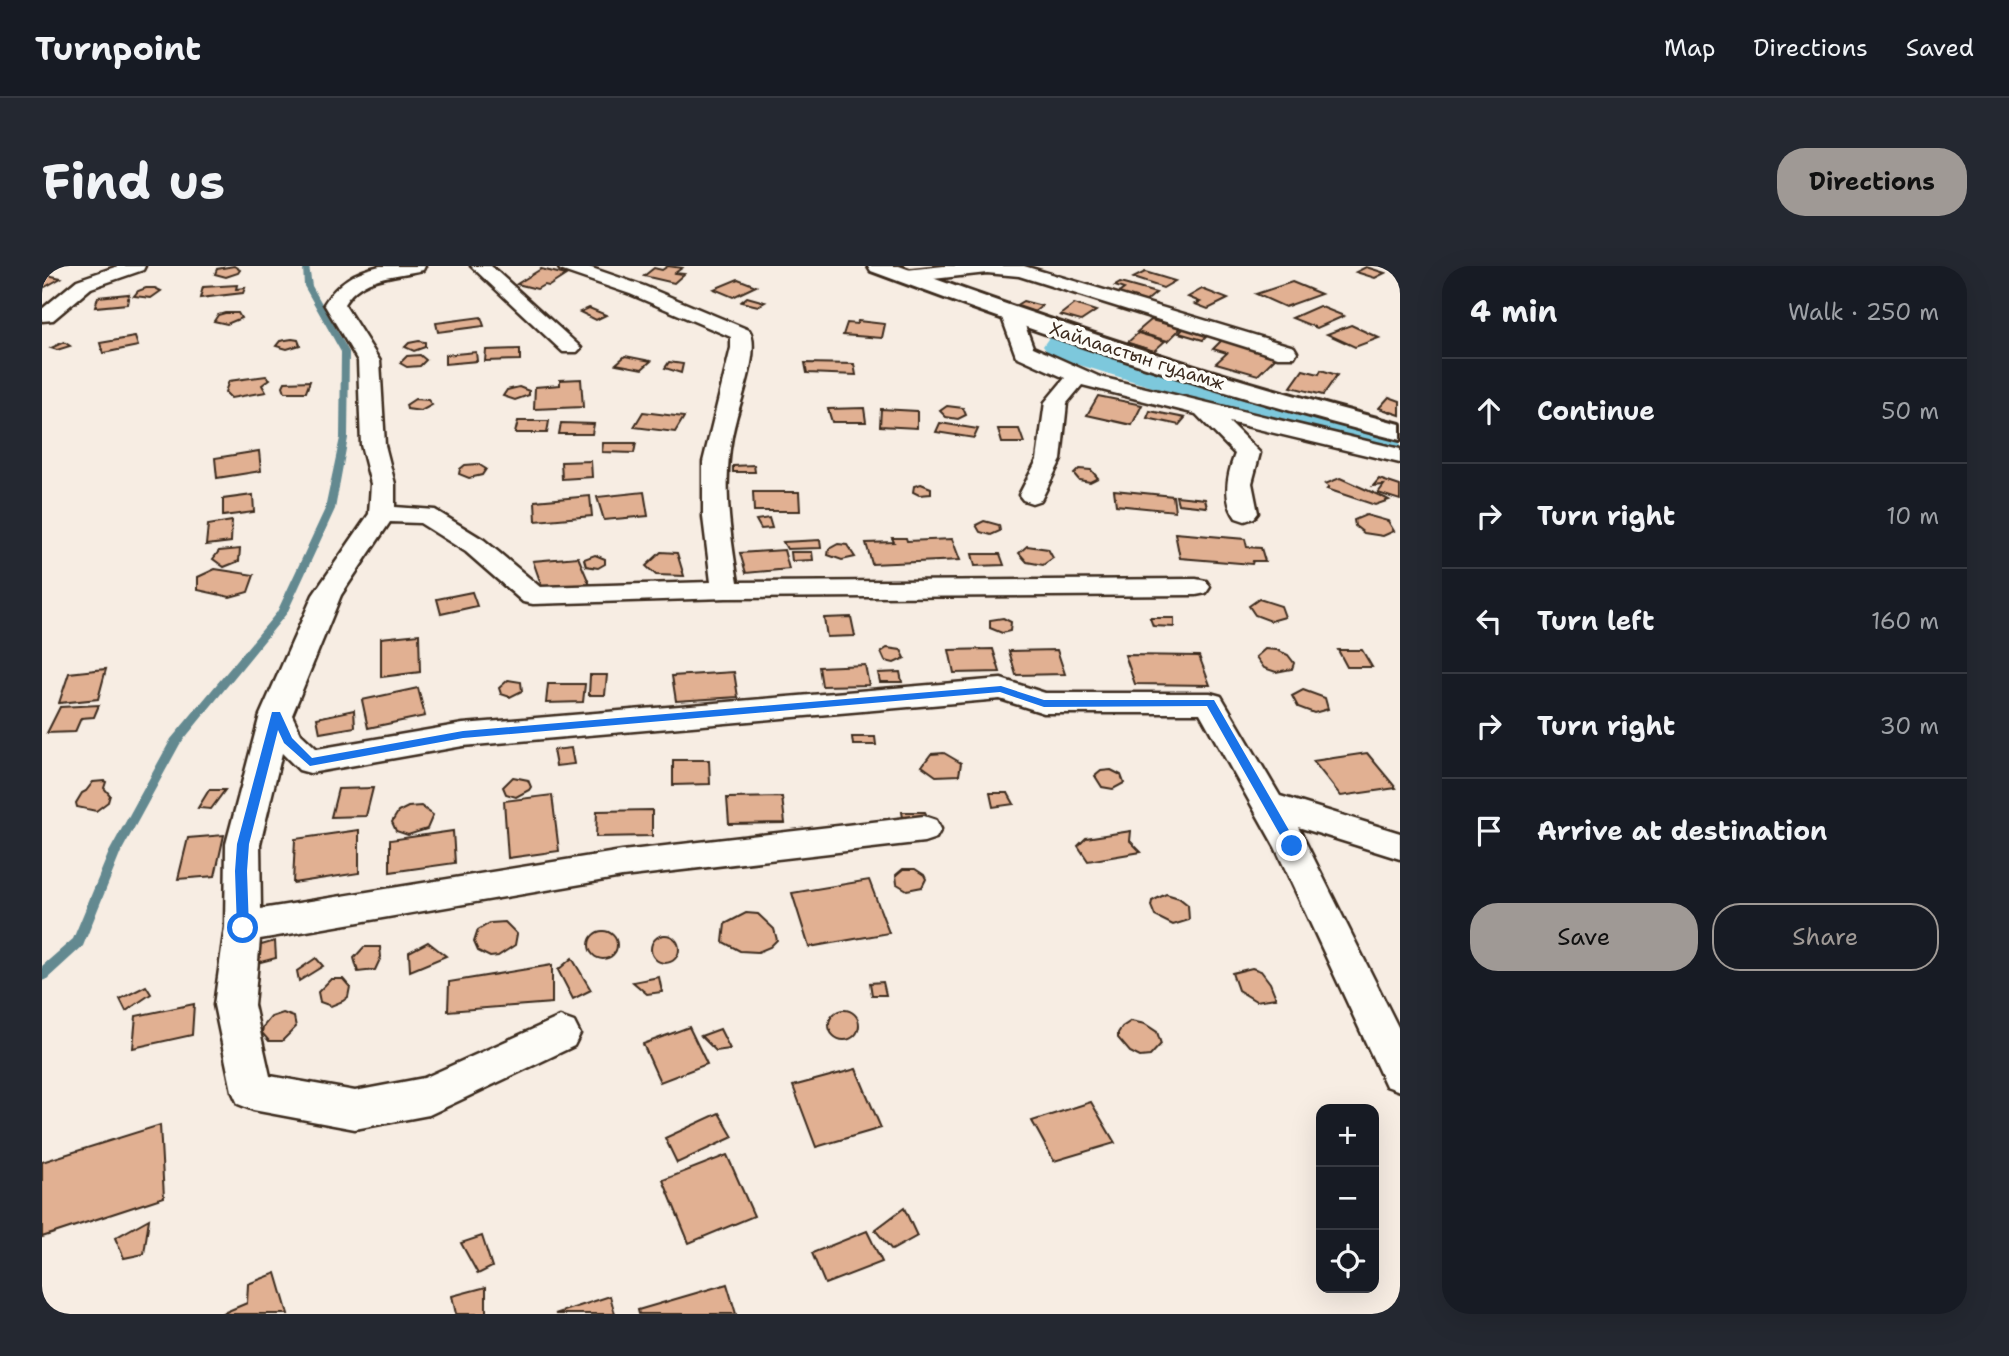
<!DOCTYPE html>
<html lang="en">
<head>
<meta charset="utf-8">
<style>
  :root { --surface:#171b24; --page:#242831; --text:#f1f3f6; --muted:#9ea1a6; --line:#363941; --accent:#9f9995 }
  body { margin:0; font-family:"Shantell Sans",sans-serif; background:var(--page); color:var(--text) }
  .controls { position:absolute; right:21px; bottom:21px; display:grid; overflow:hidden; border-radius:14px; box-shadow:0 7px 28px #0002 }
  .controls button { width:63px; height:63px; display:grid; place-items:center; padding:0; border:0; border-bottom:2px solid var(--line); background:var(--surface); color:var(--text); font:35px sans-serif }
  .stop { position:absolute; width:21px; height:21px; margin:-16px; border:5px solid #1a73e8; border-radius:50%; background:#fff }
  .stop.end { background:#1a73e8; border-color:#fff; box-shadow:0 2px 7px #0008 }
  .list { margin:0; padding:0; list-style:none }
  h2 { display:flex; justify-content:space-between; align-items:center; height:91px; margin:0; padding:0 28px; font-size:30px }
  h2 small { font-size:23px; font-weight:400; color:var(--muted) }
  .list li { display:grid; grid-template-columns:46px 1fr auto; gap:21px; align-items:center; box-sizing:border-box; height:105px; padding:0 28px; border-top:2px solid var(--line) }
  .list b { display:block; font-size:26px; white-space:nowrap }
  .list em { font-size:23px; font-style:normal; color:var(--muted) }
  .actions { display:flex; gap:14px; padding:21px 28px }
  .actions a { flex:1; padding:16px 0; border:2px solid var(--accent); border-radius:28px; text-align:center; font-size:24px; color:var(--accent) }
  .actions .main { background:var(--accent); color:#111 }
  .icon { flex:none; width:38px; height:38px; fill:none; stroke:currentColor; stroke-width:2; stroke-linecap:round; stroke-linejoin:round }
  .map { position:relative; flex:none; width:1358px; height:1048px; overflow:hidden; border-radius:28px }
  header { display:flex; align-items:center; gap:42px; box-sizing:border-box; height:98px; padding:0 35px; background:var(--surface); border-bottom:2px solid var(--line) }
  header strong { font-size:33px }
  nav { display:flex; gap:38px; margin-inline-start:auto; font-size:24px }
  .intro { display:flex; align-items:center; justify-content:space-between; box-sizing:border-box; height:168px; padding:0 42px }
  h1 { margin:0; font-size:49px }
  .button { padding:18px 32px; border-radius:28px; background:var(--accent); color:#111; font-size:24px; font-weight:700 }
  main { display:flex; gap:42px; padding:0 42px }
  aside { flex:1; background:var(--surface); border-radius:28px; box-shadow:0 7px 28px #0002 }
  .map>svg:first-child { display:block }
  .lines { fill:none; stroke-linecap:round; stroke-linejoin:round }
  .stream { fill:#638990; fill-rule:evenodd }
  .river { fill:#7dc8dc; fill-rule:evenodd }
  .building { fill:#e1b092; stroke:#3b2a1e; stroke-width:2 }
  .minor-casing { stroke:#3b2a1e; stroke-width:5 }
  .secondary-casing { stroke:#3b2a1e; stroke-width:6 }
  .minor { fill:#fdfcf7; fill-rule:evenodd }
  .secondary { fill:#fdfcf7; fill-rule:evenodd }
  .route { fill:#1a73e8 }
  .labels { text-anchor:middle; dominant-baseline:central; stroke-width:7; stroke-linejoin:round; paint-order:stroke }
  .far-street-label { font-size:18px; fill:#3b2a1e; stroke:#fdfcf7 }
</style>
</head>
<body>
<header>
<strong>Turnpoint</strong>
<nav><a>Map</a><a>Directions</a><a>Saved</a></nav>
</header>
<div class="intro"><h1>Find us</h1><a class="button">Directions</a></div>
<main>
<div class="map">
<svg width="1358" height="1048" viewBox="0 0 1358 1048">
  <rect width="100%" height="100%" fill="#f7ede3"/>
  <filter id="ink" filterUnits="userSpaceOnUse"><feTurbulence type="fractalNoise" baseFrequency=".0143" numOctaves="2"/><feDisplacementMap in="SourceGraphic" scale="14" xChannelSelector="R" yChannelSelector="G"/><feConvolveMatrix kernelMatrix="1 2 1 2 8 2 1 2 1" color-interpolation-filters="sRGB"/></filter>
  <g filter="url(#ink)">
    <g class="lines">
      <polygon class="stream" points="261,0 267,0 270,20 307,86 306,172 293,243 245,347 138,478 79,586 41,680 5,713 0,715 0,700 31,673 67,586 129,473 235,346 283,243 298,172 299,86 262,20"/>
      <polygon class="river" points="1024,66 1358,165 1358,196 1008,90 1001,80 1008,70"/>
    </g>
    <g class="building">
      <polygon points="192,0 198,4 196,7 184,11 173,8 175,3"/>
      <polygon points="626,0 640,2 633,7 642,8 632,17 602,10 612,2 620,4"/>
      <polygon points="1324,1 1343,7 1333,12 1314,6"/>
      <polygon points="499,3 524,9 507,20 502,19 495,23 475,18"/>
      <polygon points="1103,6 1133,15 1121,22 1091,12"/>
      <polygon points="0,8 19,12 3,21 0,20"/>
      <polygon points="696,13 714,20 691,31 672,23"/>
      <polygon points="1250,16 1279,28 1243,41 1214,28"/>
      <polygon points="1078,17 1114,27 1102,37 1074,29 1082,23 1073,20"/>
      <polygon points="195,19 194,23 203,22 201,27 158,32 161,21"/>
      <polygon points="104,22 113,22 119,25 109,32 92,30 96,25"/>
      <polygon points="1160,23 1186,33 1166,43 1153,38 1158,36 1146,31"/>
      <polygon points="87,28 85,38 53,41 56,31"/>
      <polygon points="705,31 723,36 716,40 699,36"/>
      <polygon points="981,35 1000,40 992,46 973,40"/>
      <polygon points="1032,38 1054,45 1039,55 1018,49"/>
      <polygon points="1277,40 1302,50 1275,62 1250,52"/>
      <polygon points="547,42 564,49 554,54 538,46"/>
      <polygon points="183,47 196,47 199,52 185,58 172,55 176,49"/>
      <polygon points="439,51 442,60 396,66 394,57"/>
      <polygon points="1109,54 1139,62 1126,75 1095,66"/>
      <polygon points="816,55 843,58 840,72 801,69 805,57 815,58"/>
      <polygon points="1309,59 1337,72 1313,81 1285,68"/>
      <polygon points="1142,62 1166,69 1161,74 1137,67"/>
      <polygon points="1096,67 1123,75 1112,85 1085,77"/>
      <polygon points="93,71 96,80 61,87 58,77"/>
      <polygon points="250,73 256,74 258,79 245,83 234,80 238,75"/>
      <polygon points="1180,74 1235,90 1216,109 1174,97 1185,87 1171,83"/>
      <polygon points="377,75 383,76 383,81 372,85 363,81 367,77"/>
      <polygon points="22,76 28,80 15,84 9,82"/>
      <polygon points="478,83 478,94 443,95 444,84"/>
      <polygon points="434,86 435,95 403,98 403,89"/>
      <polygon points="378,89 384,94 378,100 365,101 358,97 365,90"/>
      <polygon points="583,90 609,95 600,103 574,98"/>
      <polygon points="627,96 641,98 639,107 623,102"/>
      <polygon points="763,97 812,98 814,109 765,107"/>
      <polygon points="1261,104 1277,108 1279,104 1295,109 1281,129 1249,121"/>
      <polygon points="224,110 228,113 220,119 224,126 189,132 183,126 187,115"/>
      <polygon points="539,113 541,141 492,143 493,121 518,119 518,114"/>
      <polygon points="268,115 264,126 243,126 241,120 243,116"/>
      <polygon points="477,121 487,125 487,129 473,134 461,130 465,124"/>
      <polygon points="1056,130 1100,139 1090,159 1045,149"/>
      <polygon points="1347,131 1358,135 1358,149 1337,142"/>
      <polygon points="373,133 386,134 390,139 379,145 365,143 364,139"/>
      <polygon points="905,140 921,142 924,149 916,153 904,151 898,145"/>
      <polygon points="822,142 824,156 790,156 786,143"/>
      <polygon points="839,143 875,145 875,162 838,160"/>
      <polygon points="1108,145 1143,152 1137,159 1105,152"/>
      <polygon points="601,146 642,151 633,166 592,161"/>
      <polygon points="476,155 507,155 505,167 473,167"/>
      <polygon points="519,157 552,158 550,168 517,168"/>
      <polygon points="898,157 936,163 932,172 894,166"/>
      <polygon points="956,163 977,163 982,177 960,177"/>
      <polygon points="561,177 594,177 592,187 560,186"/>
      <polygon points="217,185 219,205 175,212 173,192"/>
      <polygon points="549,195 550,211 520,213 519,196"/>
      <polygon points="436,198 444,203 440,209 427,212 417,208 418,203 423,199"/>
      <polygon points="712,199 713,206 691,206 691,200"/>
      <polygon points="1037,203 1049,204 1056,212 1048,216 1037,214 1032,208"/>
      <polygon points="1298,212 1343,232 1347,234 1333,239 1285,223 1287,221 1283,218"/>
      <polygon points="1337,213 1358,220 1358,234 1336,227 1342,219 1331,220"/>
      <polygon points="879,218 889,222 889,228 877,229 871,226 872,220"/>
      <polygon points="1072,224 1131,230 1133,245 1074,239"/>
      <polygon points="602,226 606,250 562,254 555,231"/>
      <polygon points="711,226 757,226 758,245 712,245"/>
      <polygon points="211,229 212,246 181,250 181,233"/>
      <polygon points="548,230 550,250 494,255 493,235"/>
      <polygon points="1134,230 1163,233 1165,241 1136,238"/>
      <polygon points="1324,249 1346,255 1352,265 1341,270 1322,267 1313,260 1312,254"/>
      <polygon points="727,252 730,262 719,263 714,254"/>
      <polygon points="190,255 189,276 164,279 166,259"/>
      <polygon points="942,255 957,259 958,265 949,269 938,266 934,259"/>
      <polygon points="1133,267 1203,273 1205,281 1219,282 1223,295 1211,295 1210,298 1138,292"/>
      <polygon points="850,272 864,272 865,275 910,273 918,294 830,298 824,277 852,276"/>
      <polygon points="778,274 779,282 745,283 741,276"/>
      <polygon points="796,278 805,279 813,291 800,294 786,289 787,283"/>
      <polygon points="985,280 1006,283 1011,292 1001,299 985,296 977,287"/>
      <polygon points="198,283 197,295 182,301 171,293 177,285"/>
      <polygon points="742,284 747,303 704,307 698,287"/>
      <polygon points="619,286 635,287 642,310 614,309 604,300"/>
      <polygon points="749,286 770,286 771,294 750,295"/>
      <polygon points="930,288 958,288 962,299 933,300"/>
      <polygon points="553,289 563,293 563,298 556,302 544,300 542,293"/>
      <polygon points="536,291 548,319 500,321 491,295"/>
      <polygon points="173,303 212,309 206,326 188,331 156,324 156,311"/>
      <polygon points="430,326 435,340 399,348 395,333"/>
      <polygon points="1217,333 1239,340 1243,351 1229,355 1213,349 1207,340"/>
      <polygon points="809,351 813,370 785,371 782,352"/>
      <polygon points="961,352 969,356 968,365 960,367 948,362 948,354"/>
      <polygon points="1108,352 1132,352 1132,361 1111,360"/>
      <polygon points="377,368 378,406 339,411 339,372"/>
      <polygon points="845,382 859,384 863,392 852,397 843,395 839,386"/>
      <polygon points="951,383 958,406 912,407 907,384"/>
      <polygon points="1223,383 1235,384 1246,389 1252,397 1250,403 1234,406 1222,402 1214,391"/>
      <polygon points="1015,384 1023,408 974,409 967,385"/>
      <polygon points="1296,384 1320,384 1330,401 1305,401"/>
      <polygon points="1083,389 1157,390 1168,419 1093,418"/>
      <polygon points="823,399 827,419 780,420 777,401"/>
      <polygon points="64,403 56,433 17,437 27,407"/>
      <polygon points="692,406 696,431 634,435 630,410"/>
      <polygon points="858,406 860,416 838,416 836,407"/>
      <polygon points="548,409 565,409 563,429 547,429"/>
      <polygon points="466,414 479,416 480,425 468,431 459,428 457,422"/>
      <polygon points="506,418 543,418 541,436 504,437"/>
      <polygon points="376,422 383,450 326,462 320,434"/>
      <polygon points="1261,424 1283,432 1286,443 1272,447 1256,441 1250,430"/>
      <polygon points="57,439 52,451 39,452 33,466 5,467 18,441"/>
      <polygon points="312,444 313,461 278,467 275,452"/>
      <polygon points="810,471 833,471 834,479 811,479"/>
      <polygon points="529,482 532,498 514,500 511,484"/>
      <polygon points="902,487 919,497 917,509 894,510 880,500 889,488"/>
      <polygon points="1325,487 1354,522 1299,530 1271,495"/>
      <polygon points="631,494 667,494 668,518 631,519"/>
      <polygon points="1069,504 1079,509 1082,517 1071,523 1060,521 1053,510 1059,505"/>
      <polygon points="471,511 486,514 489,521 487,524 474,531 464,528 461,521"/>
      <polygon points="62,515 64,516 62,522 68,529 66,536 54,545 35,541 34,537 40,527 44,525 51,516"/>
      <polygon points="331,522 324,550 289,551 296,523"/>
      <polygon points="167,524 183,524 169,543 156,542"/>
      <polygon points="948,527 966,527 972,538 951,541"/>
      <polygon points="510,529 517,585 466,592 462,535"/>
      <polygon points="740,531 743,557 687,558 685,532"/>
      <polygon points="379,540 391,549 385,563 366,569 354,565 350,556 356,546 366,541"/>
      <polygon points="610,544 610,570 554,571 555,545"/>
      <polygon points="860,546 883,546 889,558 862,557"/>
      <polygon points="317,564 317,607 251,617 253,573"/>
      <polygon points="411,565 413,597 348,606 348,574"/>
      <polygon points="1089,565 1088,575 1099,586 1046,595 1036,580 1044,572"/>
      <polygon points="182,569 173,610 136,613 146,572"/>
      <polygon points="861,603 873,603 882,609 884,613 880,621 865,624 855,618 854,609"/>
      <polygon points="827,614 847,667 767,681 750,627"/>
      <polygon points="1124,628 1137,632 1146,639 1147,654 1131,659 1113,650 1109,640 1110,635"/>
      <polygon points="704,647 716,648 732,663 735,674 728,681 716,686 698,685 681,676 683,658"/>
      <polygon points="463,656 475,668 473,679 456,690 448,691 436,685 432,676 436,664 448,657"/>
      <circle cx="561" cy="679" r="14"/>
      <circle cx="623" cy="683" r="14"/>
      <polygon points="233,675 234,692 211,698 209,682"/>
      <polygon points="386,676 404,690 368,705 367,686"/>
      <polygon points="322,681 338,681 339,691 333,704 316,706 312,692"/>
      <polygon points="274,692 281,700 257,715 255,705"/>
      <polygon points="530,692 549,724 531,733 516,704"/>
      <polygon points="510,699 510,737 406,745 407,716"/>
      <polygon points="1210,702 1219,705 1228,717 1234,732 1214,735 1196,724 1190,707"/>
      <polygon points="617,711 620,726 605,728 591,716"/>
      <polygon points="289,713 301,713 308,721 306,731 301,735 289,740 278,736 276,726"/>
      <polygon points="841,716 844,729 830,729 828,717"/>
      <polygon points="104,720 109,728 84,745 78,733"/>
      <polygon points="152,738 150,769 91,782 94,750"/>
      <circle cx="802" cy="759" r="15"/>
      <polygon points="241,747 252,751 254,761 240,775 227,775 220,767 221,761 229,751"/>
      <polygon points="1089,755 1103,758 1115,766 1119,778 1108,790 1098,791 1088,786 1076,772 1076,767 1080,761"/>
      <polygon points="647,761 665,798 618,816 601,778"/>
      <polygon points="678,763 688,783 674,785 659,770"/>
      <polygon points="814,803 839,862 774,881 751,820"/>
      <polygon points="1049,836 1073,877 1012,895 990,855"/>
      <polygon points="677,847 691,871 635,897 623,872"/>
      <polygon points="118,859 122,931 0,971 0,896"/>
      <polygon points="685,889 712,950 647,977 621,914"/>
      <polygon points="862,942 875,970 850,984 833,964"/>
      <polygon points="107,953 102,988 82,992 73,972"/>
      <polygon points="825,965 840,996 783,1018 770,987"/>
      <polygon points="440,970 450,1001 436,1008 419,977"/>
      <polygon points="234,1007 246,1048 179,1048 205,1037 206,1018"/>
      <polygon points="685,1018 694,1048 597,1048 596,1044"/>
      <polygon points="444,1021 444,1048 414,1048 410,1030"/>
      <polygon points="568,1030 573,1048 513,1048"/>
    </g>
    <g class="lines">
      <defs>
        <g id="minor">
          <polygon points="76,0 103,0 101,4 49,22 11,54 0,55 0,43 35,14"/>
          <path d="M338,0H383L381,4C351,11 320,9 302,38L338,95L343,179L353,218V241L393,244L442,274L498,321L669,316L661,251V196L689,82V71L588,28L518,4L516,0H544L602,20L707,64C719,81 699,134 694,153C679,208 687,261 696,316L1154,313L1164,315L1168,321L1164,327L1154,329L684,332L491,338L481,336L424,286L378,257L348,256L299,329L250,449L259,468L275,483L421,458L959,413L1003,427H1168L1179,430L1238,530L1358,567V593L1256,561L1358,765V825L1344,820L1233,581L1158,447H1002L958,433L421,480L268,507L257,504L240,487L218,578L219,643L580,585L882,550L894,554L899,563L894,572L882,576L580,611L218,673L212,739L228,810L313,825L382,812L518,751L532,756L538,768L532,780L387,849L313,863L211,844L196,838L190,825L172,739L183,661L184,578L218,449L271,329L327,248L329,218L319,179L316,95L282,38C296,16 312,6 338,0Z"/>
          <polygon points="429,0 449,0 535,78 539,82 535,86 521,86"/>
          <polygon points="902,0 982,0 1252,81 1255,86 1252,91 1236,91 977,10 945,7 864,16 854,10 864,4"/>
          <path d="M969,43L976,45L979,49L991,81L1058,111L1358,183V197L1187,156L1218,187L1210,217L1216,247L1212,252L1203,255L1194,252C1180,233 1185,209 1193,188L1154,148L1040,119L1025,137L1019,194L999,234L990,237L981,234L977,229L995,194L1003,136L1023,112L974,90L959,49L962,45Z"/>
        </g>
        <path id="secondary" d="M826,0H857C1022,60 1188,115 1358,158V174C1178,129 1003,70 829,5Z"/>
      </defs>
      <use href="#minor" class="minor-casing"/>
      <use href="#secondary" class="secondary-casing"/>
      <use href="#minor" class="minor"/>
      <use href="#secondary" class="secondary"/>
    </g>
  </g>
  <polygon class="route" points="959,420 1002,434 1172,434 1256,580 1254,583 1246,583 1165,440 1002,441 958,426 421,472 268,500 242,477 236,464 207,578 205,605 207,662 201,667 195,662 193,605 195,578 230,446 238,446 250,472 270,492 421,465"/>
  <g class="labels">
    <g class="far-street-label">
      <text transform="translate(1095 90) rotate(18)">Хайлаастын гудамж</text>
    </g>
  </g>
</svg>
<div class="controls">
<button>+</button>
<button>−</button>
<button><svg class="icon" aria-label="locate" viewBox="0 0 24 24"><circle cx="12" cy="12" r="6"/><path d="M12 2v4M12 18v4M2 12h4M18 12h4"/></svg></button>
</div>
<div class="stop" style="left:201px;top:662px"></div>
<div class="stop end" style="left:1250px;top:580px"></div>
</div>
<aside>
<h2>4 min<small>Walk · 250 m</small></h2>
<ul class="list">
<li><svg class="icon" aria-label="ahead" viewBox="0 0 24 24"><path d="M12 20V5M6 11l6-6 6 6"/></svg><div><b>Continue</b></div><em>50 m</em></li>
<li><svg class="icon" aria-label="right" viewBox="0 0 24 24"><path d="M7 20v-9h11M14 6l5 5-5 5"/></svg><div><b>Turn right</b></div><em>10 m</em></li>
<li><svg class="icon" aria-label="left" viewBox="0 0 24 24"><path d="M17 20v-9H6M10 6l-5 5 5 5"/></svg><div><b>Turn left</b></div><em>160 m</em></li>
<li><svg class="icon" aria-label="right" viewBox="0 0 24 24"><path d="M7 20v-9h11M14 6l5 5-5 5"/></svg><div><b>Turn right</b></div><em>30 m</em></li>
<li><svg class="icon" aria-label="arrive" viewBox="0 0 24 24"><path d="M6 21V4h12l-3 4 3 4H6"/></svg><div><b>Arrive at destination</b></div></li>
</ul>
<div class="actions"><a class="main">Save</a><a>Share</a></div>
</aside>
</main>
</body>
</html>
